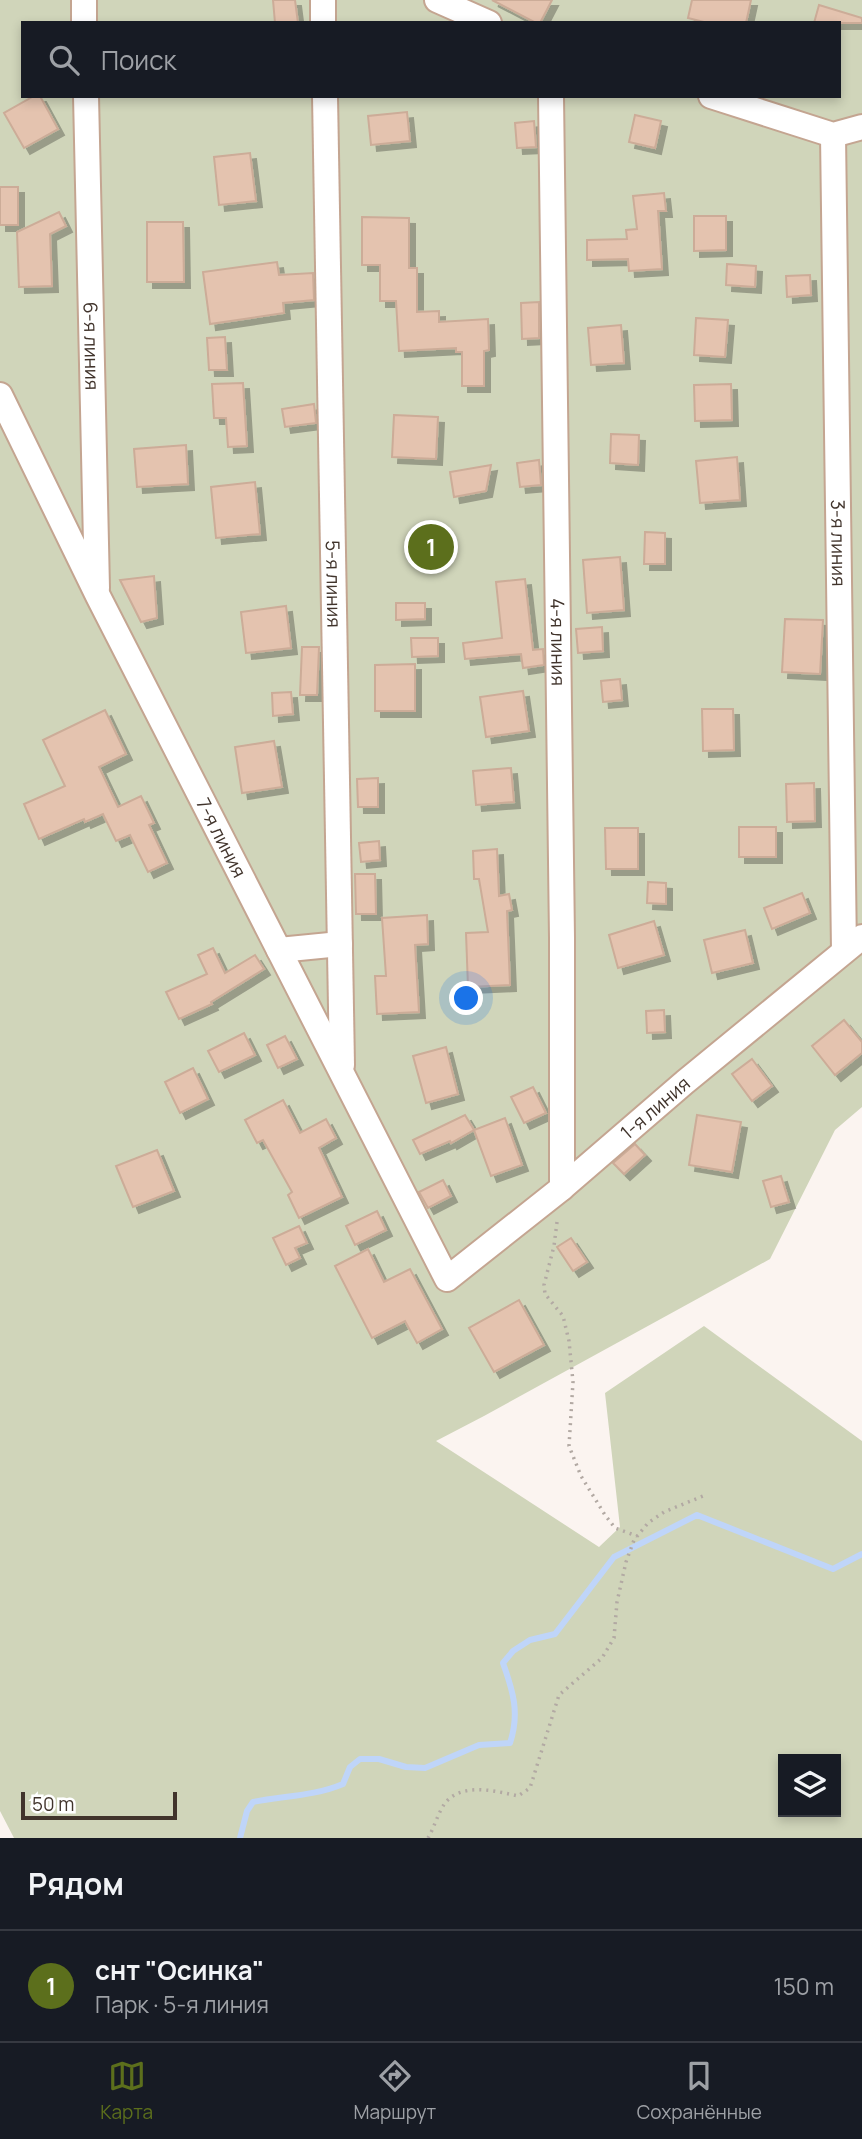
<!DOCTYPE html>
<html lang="ru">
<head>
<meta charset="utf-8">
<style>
  :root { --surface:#171b24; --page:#20242c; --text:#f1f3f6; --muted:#9ea1a6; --line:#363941; --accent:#5c6f1c }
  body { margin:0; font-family:Manrope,sans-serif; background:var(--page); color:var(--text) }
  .controls { position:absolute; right:21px; bottom:21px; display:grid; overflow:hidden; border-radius:0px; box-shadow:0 4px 10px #0003 }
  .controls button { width:63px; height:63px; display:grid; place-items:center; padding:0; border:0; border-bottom:2px solid var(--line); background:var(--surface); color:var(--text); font:35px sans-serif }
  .scale { position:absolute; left:21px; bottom:18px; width:156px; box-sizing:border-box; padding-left:7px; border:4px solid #41342c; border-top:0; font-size:19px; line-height:24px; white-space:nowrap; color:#41342c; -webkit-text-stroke:5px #fff; paint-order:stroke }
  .you { position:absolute; left:467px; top:999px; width:24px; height:24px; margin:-18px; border:5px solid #fff; border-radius:50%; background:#1a73e8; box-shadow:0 0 0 10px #1a73e833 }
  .badge { display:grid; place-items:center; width:46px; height:46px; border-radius:50%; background:var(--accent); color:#fff; font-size:23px; font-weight:700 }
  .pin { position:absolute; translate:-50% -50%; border:4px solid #fff; box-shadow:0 2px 7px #0006 }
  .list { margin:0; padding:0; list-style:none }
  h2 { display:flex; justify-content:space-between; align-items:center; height:91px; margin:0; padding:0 28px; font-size:30px }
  h2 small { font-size:23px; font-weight:400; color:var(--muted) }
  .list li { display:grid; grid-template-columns:46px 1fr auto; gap:21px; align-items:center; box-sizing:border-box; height:112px; padding:0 28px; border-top:2px solid var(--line) }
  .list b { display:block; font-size:26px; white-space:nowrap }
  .list p { margin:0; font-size:23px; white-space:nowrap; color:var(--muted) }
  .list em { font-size:23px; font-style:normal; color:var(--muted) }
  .icon { flex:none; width:38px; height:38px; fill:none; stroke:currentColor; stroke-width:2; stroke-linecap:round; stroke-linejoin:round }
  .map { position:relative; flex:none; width:862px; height:1838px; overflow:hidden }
  .search { position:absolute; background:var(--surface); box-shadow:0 4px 10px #0003; left:21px; right:21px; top:21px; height:77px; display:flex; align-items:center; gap:18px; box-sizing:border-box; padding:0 24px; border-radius:0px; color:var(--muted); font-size:26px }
  .sheet { height:203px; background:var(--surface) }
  nav { display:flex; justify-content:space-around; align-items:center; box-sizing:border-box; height:98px; border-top:2px solid var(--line); background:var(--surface); font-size:19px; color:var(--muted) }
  nav a { display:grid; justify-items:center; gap:4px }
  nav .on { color:var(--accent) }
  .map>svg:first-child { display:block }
  .green { fill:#d0d5ba; fill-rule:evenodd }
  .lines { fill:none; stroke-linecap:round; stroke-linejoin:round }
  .stream { stroke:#bfd5f9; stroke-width:6 }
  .building { fill:#e4c3af; stroke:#ccac98; stroke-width:2; filter:url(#shadow) }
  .minor-casing { stroke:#c4a591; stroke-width:28 }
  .path { stroke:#b2a9a3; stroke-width:3.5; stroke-dasharray:2 5; stroke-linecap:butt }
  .minor { stroke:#fff; stroke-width:24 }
  .labels { text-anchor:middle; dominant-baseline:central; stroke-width:6; stroke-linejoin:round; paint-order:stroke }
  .street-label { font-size:19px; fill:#41342c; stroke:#fff }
</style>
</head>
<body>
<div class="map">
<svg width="862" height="1838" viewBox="0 0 862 1838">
  <defs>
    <filter id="shadow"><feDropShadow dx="6" dy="6" stdDeviation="0" flood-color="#0004"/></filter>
  </defs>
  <rect width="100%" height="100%" fill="#fbf4f0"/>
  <path class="green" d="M0,0H862V1107L835,1130L770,1259L484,1416L436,1441L599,1547L620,1527L605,1393L704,1326L862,1441V1838H14L0,1811ZM23,23H839V96H23ZM783,1759H836V1812H783Z"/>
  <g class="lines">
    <path class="stream" d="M240,1838L247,1811L253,1802C283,1796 315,1796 343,1784L350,1767L360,1759H379L406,1767L425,1768L479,1745L510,1743C520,1713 513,1691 503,1663L513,1651L530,1640L555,1634L614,1557L697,1515L833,1569L862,1554"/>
  </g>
  <g class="building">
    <polygon points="273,0 295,0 298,23 275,23"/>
    <polygon points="492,0 552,0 540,23 536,23"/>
    <polygon points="692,0 751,0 746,23 708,23 688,18"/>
    <polygon points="819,5 862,18 862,23 814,23"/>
    <polygon points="34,96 40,96 58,129 24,148 4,113"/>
    <polygon points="407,112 410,141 371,145 368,116"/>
    <polygon points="635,115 661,121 655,148 629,142"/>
    <polygon points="534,121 536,147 517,148 515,123"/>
    <polygon points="250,153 256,201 219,205 214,157"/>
    <rect x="0" y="187" width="18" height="38"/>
    <polygon points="664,193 666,211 658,211 662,269 629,271 628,259 587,260 587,240 627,239 626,230 637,229 633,196"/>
    <polygon points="59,212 66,226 50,234 52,286 19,287 17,232"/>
    <polygon points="694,216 726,216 726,250 694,251"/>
    <polygon points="362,217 409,218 409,268 417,268 417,312 439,311 439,322 488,319 489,350 484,351 484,386 462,386 462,352 456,352 456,348 399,351 396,301 380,301 380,265 362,265"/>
    <polygon points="147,222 183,222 184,282 147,282"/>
    <polygon points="277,262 279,275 313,273 314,300 283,303 284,313 210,324 203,272"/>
    <polygon points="727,264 756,266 755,287 726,285"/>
    <polygon points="810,275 811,295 787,297 786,276"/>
    <polygon points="539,302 539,338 522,339 521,303"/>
    <polygon points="696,318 728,320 725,357 694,355"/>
    <polygon points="621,325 624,363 591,365 588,328"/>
    <polygon points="225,337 227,370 209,370 207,338"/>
    <polygon points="243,383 247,446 228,447 226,418 214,418 212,384"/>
    <polygon points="731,384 732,420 695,421 694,385"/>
    <polygon points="314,404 316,423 285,427 282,409"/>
    <polygon points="394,415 438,417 436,459 392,457"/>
    <polygon points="611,434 639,435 638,465 610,463"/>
    <polygon points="186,445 188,484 137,487 134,449"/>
    <polygon points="737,457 740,500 700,503 696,461"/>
    <polygon points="539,460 541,485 520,487 517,463"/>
    <polygon points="491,465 486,491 454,497 450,472"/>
    <polygon points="255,482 260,534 216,538 211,487"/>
    <polygon points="645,532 665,533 665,564 644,564"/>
    <polygon points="620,557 624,610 587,613 583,560"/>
    <polygon points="154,576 157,618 141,622 120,580"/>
    <polygon points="525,579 533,650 543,649 544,665 523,668 521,654 465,659 463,643 502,638 496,582"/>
    <polygon points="396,603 425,603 425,619 396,620"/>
    <polygon points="286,606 291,648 246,653 241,612"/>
    <polygon points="785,619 823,620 820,674 782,672"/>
    <polygon points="602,627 603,651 578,653 576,629"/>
    <polygon points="411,638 438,638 438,656 412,657"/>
    <polygon points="302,647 319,647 317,695 300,695"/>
    <polygon points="415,664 415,711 375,711 375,665"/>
    <polygon points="620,679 622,700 603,702 601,681"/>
    <polygon points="523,691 529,731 486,737 480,697"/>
    <polygon points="291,692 293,714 273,716 272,693"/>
    <polygon points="702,709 733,709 734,750 703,751"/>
    <polygon points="105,710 126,754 99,767 118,807 141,796 154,823 149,825 167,863 148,872 130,835 116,841 103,814 85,822 84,819 39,839 24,804 65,786 43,740"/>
    <polygon points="274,741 282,787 242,793 235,747"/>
    <polygon points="511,768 514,802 476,805 473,771"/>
    <polygon points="378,778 378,807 358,807 357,779"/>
    <polygon points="814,783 815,821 787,822 786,784"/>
    <rect x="739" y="827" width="37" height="30"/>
    <polygon points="605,828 638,828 638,869 606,869"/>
    <polygon points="379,841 380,860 361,862 359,843"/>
    <polygon points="497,849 499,896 509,894 512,910 507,911 510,985 468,987 466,933 488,932 479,879 474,879 473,851"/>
    <polygon points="355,874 375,874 376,914 356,914"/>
    <polygon points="648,882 666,883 666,904 647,903"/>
    <polygon points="802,893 810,913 772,929 764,908"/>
    <polygon points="427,915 428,944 415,945 419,1012 377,1014 375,976 386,976 382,918"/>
    <polygon points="654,921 664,955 618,968 609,935"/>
    <polygon points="745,930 753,963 712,973 704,940"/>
    <polygon points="213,948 225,973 255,955 264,969 211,1002 212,1004 179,1019 166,992 207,974 198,955"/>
    <polygon points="664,1010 665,1032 647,1033 646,1011"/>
    <polygon points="844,1020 862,1042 862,1053 835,1075 812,1046"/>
    <polygon points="244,1033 255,1055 219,1072 208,1051"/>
    <polygon points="285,1036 297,1059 278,1068 267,1045"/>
    <polygon points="446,1047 458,1094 426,1103 413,1056"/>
    <polygon points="752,1059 772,1086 752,1101 732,1074"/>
    <polygon points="193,1068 208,1099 180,1113 165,1082"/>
    <polygon points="533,1087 546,1113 524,1123 511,1097"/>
    <polygon points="283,1100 300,1133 326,1119 336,1138 319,1148 342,1197 299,1218 288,1195 292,1192 263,1140 257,1143 245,1120"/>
    <polygon points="465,1115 474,1130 451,1143 450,1141 420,1154 413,1140"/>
    <polygon points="697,1115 741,1122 732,1172 689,1165"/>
    <polygon points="505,1118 522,1165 491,1176 474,1130"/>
    <polygon points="635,1144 645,1155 624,1174 613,1163"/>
    <polygon points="157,1150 174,1191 133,1207 116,1166"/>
    <polygon points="781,1176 789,1202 771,1207 763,1181"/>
    <polygon points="443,1180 451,1196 428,1208 419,1192"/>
    <polygon points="377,1211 386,1230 355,1245 346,1226"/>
    <polygon points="299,1226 307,1243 295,1248 300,1258 286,1265 273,1238"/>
    <polygon points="571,1238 587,1262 573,1271 557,1247"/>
    <polygon points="368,1249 384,1282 410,1269 442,1329 417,1343 405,1321 372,1338 335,1266"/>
    <polygon points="519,1300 544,1345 494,1372 469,1328"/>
  </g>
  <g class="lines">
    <defs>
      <g id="minor">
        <polyline points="84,0 84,23"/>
        <polyline points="323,0 323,23"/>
        <polyline points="437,0 489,23"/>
        <path id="s1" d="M86,96L97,588"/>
        <path id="s2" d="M325,96L342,1065"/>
        <path id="s3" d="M551,96L562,938V1188"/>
        <polyline points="711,96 833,135 862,127"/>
        <path id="s4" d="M833,135L844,951"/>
        <path id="s5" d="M0,395L98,596L447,1279L562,1188L685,1082L862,937"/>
        <polyline points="279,950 340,944"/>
      </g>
    </defs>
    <use href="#minor" class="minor-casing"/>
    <g class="path">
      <polyline points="557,1222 554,1246 544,1285 545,1294 563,1316 569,1341 573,1382 569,1446 581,1476 605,1515 615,1528 637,1536"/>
      <path d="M428,1838C434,1828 438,1813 445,1803C462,1782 496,1791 518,1796L530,1788L559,1695L602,1658L614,1638L617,1602L626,1562L634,1540L648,1523L664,1512L703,1496"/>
    </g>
    <use href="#minor" class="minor"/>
  </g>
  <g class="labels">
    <g class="street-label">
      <text stroke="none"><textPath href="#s1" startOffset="250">6-я линия</textPath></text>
      <text stroke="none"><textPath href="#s4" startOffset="408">3-я линия</textPath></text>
      <text stroke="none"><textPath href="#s2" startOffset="488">5-я линия</textPath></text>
      <text stroke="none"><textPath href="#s3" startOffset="546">4-я линия</textPath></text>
      <text stroke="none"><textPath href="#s5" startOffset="495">7-я линия</textPath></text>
      <text stroke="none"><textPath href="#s5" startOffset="1260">1-я линия</textPath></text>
    </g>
  </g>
</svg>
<div class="controls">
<button><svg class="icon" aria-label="layers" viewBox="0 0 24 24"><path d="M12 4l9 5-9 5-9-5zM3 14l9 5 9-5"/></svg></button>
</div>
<div class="scale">50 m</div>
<div class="you"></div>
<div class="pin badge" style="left:431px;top:547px">1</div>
<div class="search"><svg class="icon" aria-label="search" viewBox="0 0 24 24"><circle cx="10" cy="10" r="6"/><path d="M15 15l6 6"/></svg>Поиск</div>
</div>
<section class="sheet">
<h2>Рядом<small></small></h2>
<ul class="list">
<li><span class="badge">1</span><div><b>снт &quot;Осинка&quot;</b><p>Парк · 5-я линия</p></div><em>150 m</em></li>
</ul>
</section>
<nav>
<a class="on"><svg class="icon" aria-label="map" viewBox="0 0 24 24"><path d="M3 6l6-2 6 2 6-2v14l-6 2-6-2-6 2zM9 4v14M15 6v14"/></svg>Карта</a>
<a><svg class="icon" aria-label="directions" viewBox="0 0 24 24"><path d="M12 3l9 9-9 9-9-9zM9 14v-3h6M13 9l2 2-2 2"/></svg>Маршрут</a>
<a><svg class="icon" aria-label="saved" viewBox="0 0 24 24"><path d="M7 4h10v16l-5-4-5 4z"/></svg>Сохранённые</a>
</nav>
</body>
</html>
